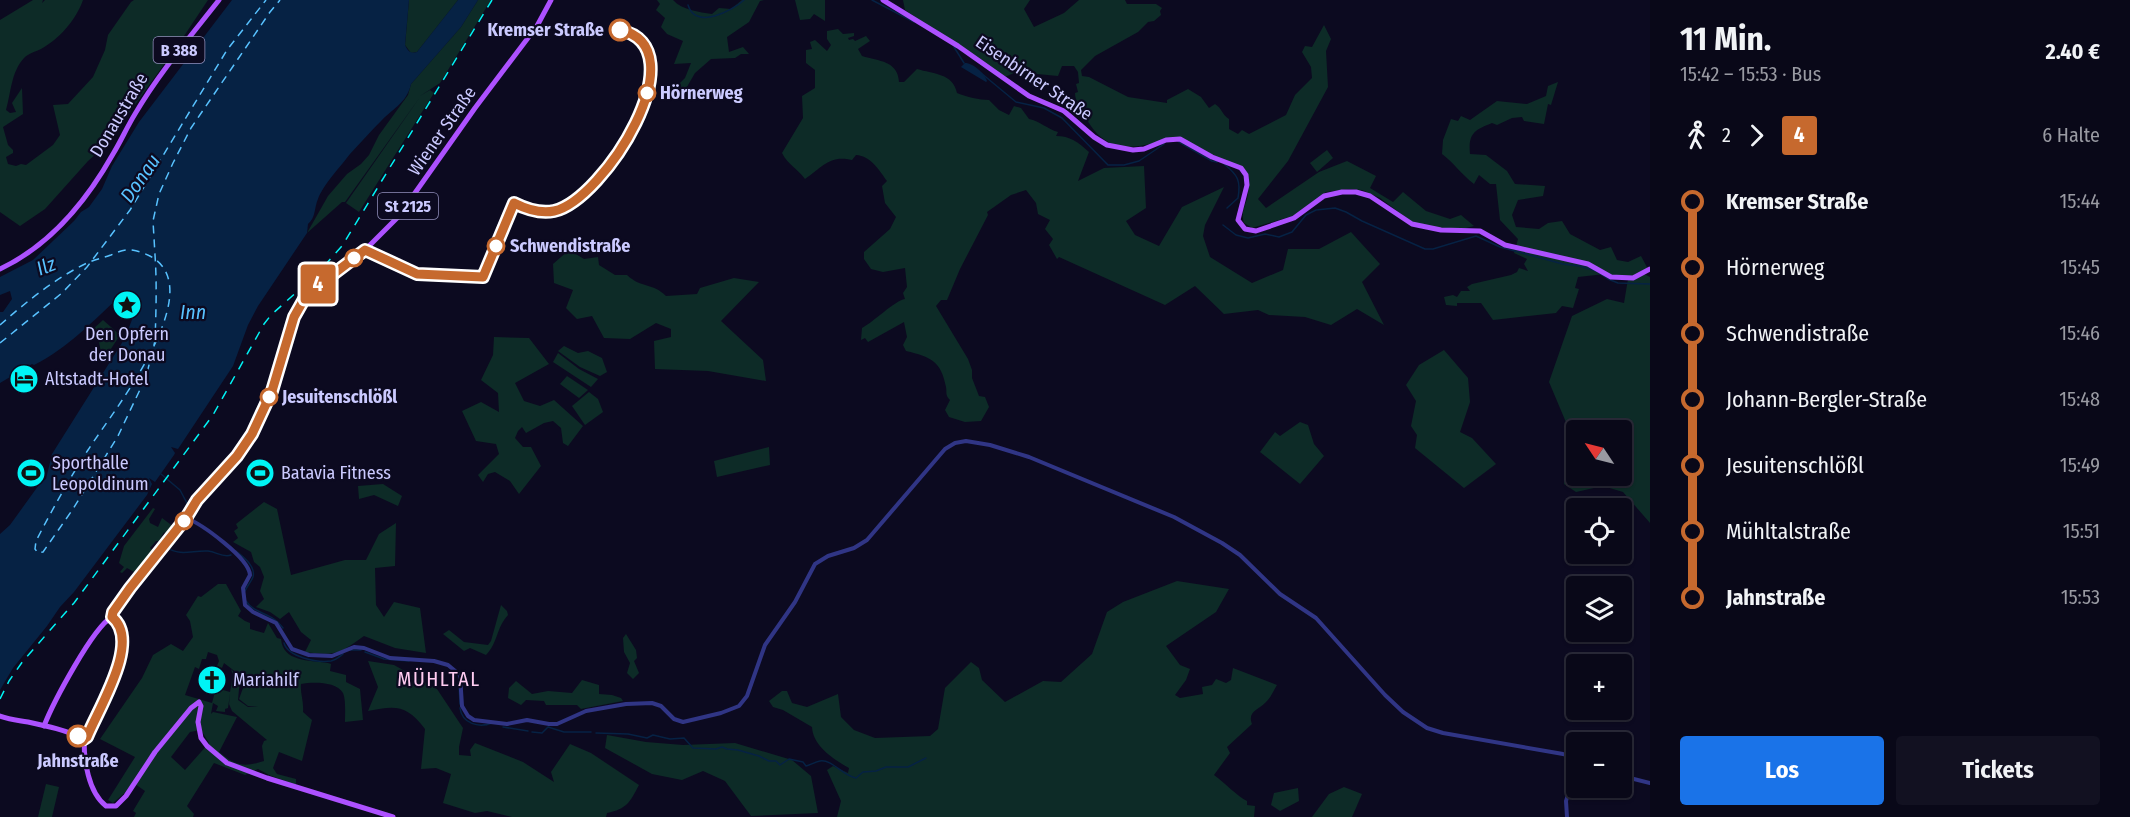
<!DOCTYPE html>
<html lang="de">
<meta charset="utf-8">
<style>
:root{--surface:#090818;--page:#121121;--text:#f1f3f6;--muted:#999aa2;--line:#292937;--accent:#1a73e8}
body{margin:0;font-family:"Fira Sans Condensed",sans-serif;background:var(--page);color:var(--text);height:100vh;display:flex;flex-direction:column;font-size:22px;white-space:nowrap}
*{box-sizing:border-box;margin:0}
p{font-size:20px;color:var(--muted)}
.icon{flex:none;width:33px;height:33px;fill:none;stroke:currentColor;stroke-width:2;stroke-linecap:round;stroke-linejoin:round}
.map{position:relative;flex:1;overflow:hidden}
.side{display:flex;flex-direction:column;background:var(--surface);width:480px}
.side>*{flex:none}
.badge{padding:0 12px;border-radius:4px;font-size:21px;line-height:39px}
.needle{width:39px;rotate:305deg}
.controls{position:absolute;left:1566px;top:420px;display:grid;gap:12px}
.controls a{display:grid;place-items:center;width:66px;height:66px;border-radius:6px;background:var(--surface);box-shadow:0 2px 4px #0004,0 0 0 2px var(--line);font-size:30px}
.map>.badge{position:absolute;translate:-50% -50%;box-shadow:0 0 0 3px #fff}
.legs{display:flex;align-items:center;gap:9px;height:66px;padding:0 30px;font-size:20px}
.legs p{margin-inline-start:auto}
.head{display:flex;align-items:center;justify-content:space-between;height:102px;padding:0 30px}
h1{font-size:33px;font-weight:700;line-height:45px}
.primary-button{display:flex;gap:12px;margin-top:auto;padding:12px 30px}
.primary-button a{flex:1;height:69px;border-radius:6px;background:var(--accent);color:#fff;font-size:24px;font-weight:700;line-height:69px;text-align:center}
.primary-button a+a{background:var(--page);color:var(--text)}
ul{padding:0 30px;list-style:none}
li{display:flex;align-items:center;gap:21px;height:66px;font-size:22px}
li i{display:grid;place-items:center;width:9px;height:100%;margin:0 8px;background:currentColor}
li i::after{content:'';width:15px;height:15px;margin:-8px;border:4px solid;border-radius:50%;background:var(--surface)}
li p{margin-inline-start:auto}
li:first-child i{background:linear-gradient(#0000 50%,currentColor 0)}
li:last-child i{background:linear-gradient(currentColor 50%,#0000 0)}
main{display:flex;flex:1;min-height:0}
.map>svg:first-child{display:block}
</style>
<main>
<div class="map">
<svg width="1650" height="817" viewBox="0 0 1650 817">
<rect width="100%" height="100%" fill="#0c0a20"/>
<g fill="#0d2b27" fill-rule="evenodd">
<path d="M33 0H43L42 3 45 0H83C76 20 59 39 41 49 35 52 29 53 24 58 11 72 11 93 6 110L10 113 16 112 12 103 22 88 23 114 3 127 8 145 13 150V153L6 157 8 164 16 166 21 164 26 165 53 145 60 135 53 105 68 104 93 77 105 50 108 35 131 2 134 0H208L180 42 107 144 88 161 45 209 20 226 0 212V20Z"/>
<polygon points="409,0 458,0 417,52 411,53 405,45"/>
<polygon points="478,0 491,0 440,83 420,96 430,90 434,93 359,212 346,203 420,97 345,202 342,202 307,233 328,196 347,174 361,164 369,155 379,135 408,95 411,84 461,27"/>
<path d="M657 0H673C682 10 699 12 712 14L719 8 731 9 742 0H764L760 1 749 22 727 37 729 52 743 47 749 54H741L735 58 711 59 695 73 684 92 669 94 685 78 691 63 674 64 683 41 667 34 661 27 665 18 656 10 660 4Z"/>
<polygon points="795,0 825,0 825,21 814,14 810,19 800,20"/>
<path d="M903 0H1030L1024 9 1034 27 1064 13 1079 0H1125L1127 4H1156L1162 8 1160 11 1161 15 1154 21 1148 22 1138 32 1095 56 1081 70 1082 76 1089 77 1128 97 1167 103V100L1188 89 1201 97 1209 108 1215 104C1222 108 1222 115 1229 119V129L1238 134 1242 130 1249 134 1286 115 1295 95 1312 78 1311 67 1302 52 1305 46 1312 47 1324 25 1331 39 1326 51 1328 87 1288 161 1258 199 1266 208 1319 172 1347 161 1376 176 1370 188 1393 202 1403 192 1426 211 1450 219 1461 215 1474 226 1462 229H1445L1412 222 1380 198 1362 190 1349 189 1326 192 1296 215 1252 228 1244 223C1241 213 1244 209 1247 199 1249 190 1249 182 1247 173L1180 137C1143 145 1109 161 1086 118 1081 110 1075 102 1075 93L1078 92 1076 84 1079 83 1078 72 1074 66H1062L1058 76 1016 72 1005 77 905 10Z"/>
<path d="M838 29 843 34 854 33V36L848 38 849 40 853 39 855 41 866 36 870 41 858 49 862 56C879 61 898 61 899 82H904L917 69C933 74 953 73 957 93 967 97 979 100 989 100L999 110 1009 115 1014 106 1021 108 1029 119C1040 121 1047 129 1058 132L1056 136C1070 136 1078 142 1089 152L1078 181 1104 168 1144 166 1146 208 1126 221 1135 235 1159 246 1182 207 1224 187 1205 225 1203 236 1210 257 1252 283 1283 270 1288 249H1319L1351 232 1380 264 1362 282 1384 325 1357 309 1331 325 1305 317 1269 315 1258 310 1224 314 1195 286 1165 305 1059 257 1057 259 1049 245 1053 239 1045 229 1050 220 1038 214 1036 203 1026 190 1011 195 987 212 988 215 960 269 947 300H941L936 306 968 359 972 370V378L979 396 985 397 989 407 981 421 965 422 949 417 945 410 950 400C945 395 947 393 946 387 941 361 931 357 906 351L903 345 907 337 904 322 868 342 865 338 861 340 862 328C875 321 894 301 905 299L903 293 907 287 905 268 883 272 871 269 864 259V252L890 229 896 217 885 203 882 186 887 181C879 170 871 156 856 155L852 160C829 155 823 167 805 179 798 169 788 165 782 153L803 118 802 96 815 88V70L806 63V50L812 49 810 42 815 40 827 51 831 45 827 39V31Z"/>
<path d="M1558 82 1551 105 1548 104 1544 124 1524 121 1522 117 1512 118 1497 125 1492 123C1474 130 1468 134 1470 154L1486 155 1507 171 1515 184 1545 186 1543 196 1518 200 1512 215 1516 227 1539 229 1548 223 1562 221 1570 234 1600 250 1611 247 1617 260 1628 262 1641 256 1649 271 1644 274 1650 277V523L1623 492 1603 486 1576 492 1564 484 1568 427 1549 382 1572 316 1607 299 1624 303 1628 279 1605 274 1578 277 1575 288 1579 289 1573 308 1562 306 1556 313 1493 320 1481 303H1457V306L1446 305 1444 297 1453 295 1457 297 1461 291H1470L1467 287 1472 284 1511 275 1517 272 1519 268 1528 271 1524 264 1527 259 1514 253 1518 239 1500 220 1496 184H1490L1479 175 1474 184C1461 174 1454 163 1442 154L1443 140 1451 119 1458 121 1461 116 1470 120 1497 101 1527 104 1546 96 1548 86ZM1576 430H1622V476H1576Z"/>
<polygon points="1327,150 1333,158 1317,172 1310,163"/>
<path d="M569 250 584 259 598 257 599 265 615 275H627C642 289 652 282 666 296L697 294 700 288 734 278 759 282 721 321 763 360 766 381 708 371 655 369 654 341 671 337V329L656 323 630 339 604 338 592 316 577 319 566 308 573 290 554 283 553 264Z"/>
<polygon points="103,320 120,335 103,361 98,338 91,331"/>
<polygon points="494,337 529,338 549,364 515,383 524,401 540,406 554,400 583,426 568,446 563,443 561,428 553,421 544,423 526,433 522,427 518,431 515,438 523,447 531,447 541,466 519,494 510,481 495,472 488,474 483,482 478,475 499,454 496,444 476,441 462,411 481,402 499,412 498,393 481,380 493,355"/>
<polygon points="564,346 578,353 588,351 602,358 607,372 600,376 580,367 558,351"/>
<polygon points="1444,350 1468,378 1470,402 1460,432 1472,438 1496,464 1464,488 1415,448 1417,435 1411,426 1416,401 1406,385 1419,365"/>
<polygon points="558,353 579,369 598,379 591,387 553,362"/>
<polygon points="567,376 588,390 579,398 560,384"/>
<polygon points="589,392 598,399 603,412 585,425 572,406"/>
<polygon points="1300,422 1308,425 1314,444 1324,456 1300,484 1260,452 1275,432 1280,436"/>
<polygon points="769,447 770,465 717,477 714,461"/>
<polygon points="383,484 402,496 398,506 374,495 359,499 358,486"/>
<path d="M264 502 277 509 291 575 345 560H366L379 534 396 523 395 566 375 568 376 605 384 617 394 602 420 608 426 653 395 648 364 636C339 654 336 656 305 652L311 640 301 632 289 612 280 619 270 612 256 607 264 599 260 591 264 577 260 567 254 562 251 552 233 542 238 538 234 531 238 528 236 524Z"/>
<polygon points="153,508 155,509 149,519 150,523 158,527 162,518 174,527 168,536 164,532 159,541 156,541 150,548 156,552 134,579 131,578 134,572 127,568 122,573 120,572 124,567 119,563 124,546"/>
<path d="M1177 581 1229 589 1216 612 1166 646 1180 665 1190 669 1186 680 1175 695 1180 698 1203 694 1202 687 1212 685 1216 679 1226 683 1231 680 1233 668 1277 685C1274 690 1271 697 1266 702 1259 710 1247 711 1252 724L1227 747 1230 753 1214 775C1224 782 1238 797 1247 801V805L1255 806 1254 817H837L841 801 827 770 833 766 848 773 849 768C833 759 813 746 812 727L783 710 773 707 769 701 782 691H787L792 703 807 707 838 694 841 717 854 730 875 738 930 736 938 729 945 688 971 662 979 668 982 680 1005 702 1043 681 1061 682 1092 654 1107 612 1123 602Z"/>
<path d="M218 584H226L241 611 238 616 245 621 250 623V629L264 633 268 623 277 638 281 639C283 662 309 660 328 663L331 664 330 671 346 675V682L360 689 363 720 345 722C345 714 346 700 343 693 336 681 312 682 301 684 300 693 304 702 303 712L312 720 302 761 279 752 273 768 277 774 296 779V785L269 775 258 769 245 775 214 763 187 806 194 814 193 817H134L136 813 133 811 145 791 135 784 113 803 108 800 135 757 100 739 142 678 153 655 171 644 183 651 193 637 190 621 186 615 198 596 201 597ZM208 652 217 655 219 661 217 666 222 668 224 663 241 676 243 688 239 699 248 706 258 707H248L238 700 240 679 231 669 233 675 230 692 216 688 212 703 185 695 195 667 199 669 202 659H206ZM230 694 229 704 232 711 267 740 264 741 262 746 264 761C243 768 235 765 219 752L237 717 213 712 211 714 213 703 218 706 216 711 225 712V709L228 708ZM201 730 209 743 185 770 171 757 190 732Z"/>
<path d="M501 605 507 611 508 615C496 628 498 643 486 655L470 648 464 651 443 634 449 630 464 642 488 645 491 641Z"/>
<polygon points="626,634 636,650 637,658 634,661 639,673 633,679 627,673 630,663 624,652 623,638"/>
<path d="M368 661 394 665 437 689 463 728 459 747V755L471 756 470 750 475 743 523 762 554 782 551 772 570 744 591 753 639 785C630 802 627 809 607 813L606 817H512L487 811 475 813 443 803 451 774 436 768 421 769 425 729C407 705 396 705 368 711L378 687Z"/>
<polygon points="582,680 599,685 599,694 612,695 621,698 623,701 581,709 577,705 546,705 544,701 526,700 521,705 508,698 509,688 516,681 532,694 548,691 572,693"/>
<polygon points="607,735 646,742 683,745 735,743 792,760 811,776 818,813 751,816 725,781 703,771 682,780 652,774 605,748"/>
<polygon points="46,784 59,787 52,817 38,817"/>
<polygon points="1344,787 1362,794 1352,817 1312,817 1329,794"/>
<polygon points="1298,788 1299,801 1280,811 1271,805 1274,793"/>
</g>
<g fill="#062244">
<path d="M232 0H409L405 45C408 51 410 54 417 52L458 0H478L461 27 411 84C407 102 394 108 382 120 371 131 361 142 350 154 341 166 323 185 318 199 314 208 316 217 308 224L307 233 258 306 248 325 233 366 178 449 171 447 175 453 174 455 155 482 149 478 152 484 147 495 74 592 60 607 47 626 13 668 0 690V534L10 525 41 482 46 479 52 454 125 338 133 317 137 300 132 293H127L120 296C93 321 68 348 34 365L32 364 0 383V312H3L12 299 10 291 0 295V277L33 260 74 221 81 212 89 207 102 189 112 166 139 122Z"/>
<path d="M965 63C973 63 984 73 987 81L986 82 961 67Z"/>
</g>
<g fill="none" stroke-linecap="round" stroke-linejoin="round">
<g stroke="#062244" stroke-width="1.5">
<polyline points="872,0 914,22"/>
<path d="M688 5C696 30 732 11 744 0"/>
<polyline points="954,47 964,63"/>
<polyline points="981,73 1016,102 1044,108 1062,118 1108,165 1124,165 1139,161 1164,144"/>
<polyline points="1179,142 1212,161 1217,162"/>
<path d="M1224 164C1238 175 1241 181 1238 198L1227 208"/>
<polyline points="1223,225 1236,235 1248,238 1265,234 1279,237 1292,232 1306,215 1316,210 1335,208 1346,212 1362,221 1425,249 1433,249 1476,236 1500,247 1563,264 1580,266 1596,271 1608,279 1618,283 1650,284"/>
<polyline points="161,474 180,490 189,507"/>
<path d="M166 547C181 557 192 550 208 551 217 552 223 558 231 555"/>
<path d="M236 551C243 557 256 566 253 577 251 582 247 586 245 591"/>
<path d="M246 601C255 615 272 612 283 628"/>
<path d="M284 643C288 657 317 663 331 661 336 660 339 657 343 654"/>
<polyline points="350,650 361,650"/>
<polyline points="365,652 384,659 409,661"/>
<polyline points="459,684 460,704"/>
<path d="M460 708C462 724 479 728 492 723"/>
<polyline points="503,727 528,731"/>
<polyline points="532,732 542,733 548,727 564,732 591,732"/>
<path d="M596 733 628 734 647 738 653 735 670 739 684 738 693 748 716 749 722 747 727 749 738 750 759 756 769 761H776L780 765 789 759 803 762 806 766C810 765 815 762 820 761 832 759 843 776 856 778L863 772 876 771 886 767H908L926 758"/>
</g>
<g stroke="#58c2ff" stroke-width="1.5" stroke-dasharray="8 6" stroke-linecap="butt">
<path d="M0 325C25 303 54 279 85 264 93 260 102 258 111 255 118 252 124 249 132 250 229 269 112 412 88 450 69 479 52 510 36 541L35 549 38 553 43 552 73 509 118 436 146 377 155 341C156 312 157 284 155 255L153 221 159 194 173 163 191 128 270 12 280 0"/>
<polyline points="0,343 62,293 87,267 130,210 227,50 266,0"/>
</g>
<g stroke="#303585" stroke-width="4">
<path d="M186 518C202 524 249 558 250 575L243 588 245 605 253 612 276 623 292 649 309 655 332 656 354 647 364 648 390 658 434 661 448 665 460 675 462 706 468 716 474 720 507 724 527 720 549 724H557L586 711 626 704 652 703 661 706 674 719 683 722 721 713 739 706 747 696 765 645 795 602 815 564 828 556 854 548 867 540 945 449 955 443 966 441 990 445 1029 457 1174 517 1222 543 1240 555 1280 594 1316 618 1385 695 1403 712 1427 728 1443 733 1563 754 1576 759"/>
<polyline points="1622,776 1650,783"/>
<polyline points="1567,817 1566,801 1576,769"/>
</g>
<g stroke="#ad51ff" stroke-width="5">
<polyline points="883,0 958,46 1029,96 1064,111 1094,137 1107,145 1133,150 1144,149 1166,140 1180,139 1212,157 1241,168 1246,175 1247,185 1238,220 1245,229 1256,231 1294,218 1324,196 1342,192 1356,192 1370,196 1412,224 1441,230 1480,231 1505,245 1588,264 1611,277 1633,278 1650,269"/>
<path d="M0 269C51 245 86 202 113 154 121 141 127 127 135 114 159 73 190 37 219 0"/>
<polyline points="112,617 113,612 130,588 186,518 197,500 238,456 252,434 271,391 294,317 307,294 365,250 398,217 475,108 537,26 551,0"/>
<path d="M0 716C11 720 17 720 28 722 47 726 66 730 84 739"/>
<path d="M44 726C53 703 93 627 112 617"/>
<path d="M84 739C84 760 88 792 106 806H116L126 796 155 752 191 708 199 702 201 706 198 722 201 738 207 746 227 763 267 778 393 817"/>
<path d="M84 739 87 737 121 658C124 643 125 628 112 617"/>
</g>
<polyline stroke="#00f4f5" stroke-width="1.5" stroke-dasharray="9 8" stroke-linecap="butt" points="0,699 9,681 23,661 74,603 213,415 264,324 271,315 318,273 342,246 492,0"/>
</g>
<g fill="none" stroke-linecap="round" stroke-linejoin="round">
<g stroke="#fff" stroke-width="14">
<path id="line-1" d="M78 736 84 739 87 737C98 709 142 641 112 617L113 612 130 588 186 518 197 500 237 456 252 434 272 391 294 317 307 294 365 250 417 274 483 277 514 203C526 209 540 214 554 211 604 200 700 47 620 30"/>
</g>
<use href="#line-1" stroke="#c6692e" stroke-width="9"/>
</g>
<defs>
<g id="sight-disc" transform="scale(1.5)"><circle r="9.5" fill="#00f4f5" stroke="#0c0a20"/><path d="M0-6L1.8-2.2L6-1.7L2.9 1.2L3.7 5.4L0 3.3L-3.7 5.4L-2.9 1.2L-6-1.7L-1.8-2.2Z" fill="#111"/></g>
<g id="hotel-disc" transform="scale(1.5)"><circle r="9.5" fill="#00f4f5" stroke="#0c0a20"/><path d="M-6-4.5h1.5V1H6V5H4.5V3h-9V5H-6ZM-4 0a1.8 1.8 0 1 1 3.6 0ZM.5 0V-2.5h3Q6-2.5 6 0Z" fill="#111"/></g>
<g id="stadium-disc" transform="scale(1.5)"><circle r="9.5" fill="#00f4f5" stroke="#0c0a20"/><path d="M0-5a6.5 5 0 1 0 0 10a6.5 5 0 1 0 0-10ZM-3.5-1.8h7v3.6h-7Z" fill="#111"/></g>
<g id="church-disc" transform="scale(1.5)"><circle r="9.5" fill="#00f4f5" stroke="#0c0a20"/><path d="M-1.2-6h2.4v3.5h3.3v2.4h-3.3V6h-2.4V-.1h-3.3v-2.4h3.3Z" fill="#111"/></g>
</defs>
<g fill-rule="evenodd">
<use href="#sight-disc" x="127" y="305"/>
<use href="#hotel-disc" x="24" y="379"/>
<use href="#stadium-disc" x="31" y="473"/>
<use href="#stadium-disc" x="260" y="473"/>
<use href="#church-disc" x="212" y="680"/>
</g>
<g fill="#fff" stroke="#c6692e" stroke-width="3">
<circle cx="620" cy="30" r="10"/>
<circle cx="647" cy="93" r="8"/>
<circle cx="496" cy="246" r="8"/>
<circle cx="354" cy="258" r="8"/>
<circle cx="269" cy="397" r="8"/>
<circle cx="184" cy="521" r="8"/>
<circle cx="78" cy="736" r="10"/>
</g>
<g text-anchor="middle" stroke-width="4.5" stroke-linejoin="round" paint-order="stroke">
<g fill="#0c0a20" stroke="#9290bc" stroke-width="1.5">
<rect x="153.5" y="37" width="51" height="26" rx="4.5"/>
<rect x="378" y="193" width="60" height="26" rx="4.5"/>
</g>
<g font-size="16" font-weight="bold" fill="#cbcaff">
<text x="179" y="56">B 388</text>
<text x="408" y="212">St 2125</text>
</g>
<g font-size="18" font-weight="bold" fill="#cbcaff" stroke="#0c0a20" text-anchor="start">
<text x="604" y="36" text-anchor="end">Kremser Straße</text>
<text x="660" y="99">Hörnerweg</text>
<text x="510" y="252">Schwendistraße</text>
<text x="282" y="403">Jesuitenschlößl</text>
<text x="78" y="767" text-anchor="middle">Jahnstraße</text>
</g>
<g font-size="18" fill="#cbcaff" stroke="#0c0a20">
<text transform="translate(1034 78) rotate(34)" y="6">Eisenbirner Straße</text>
<text transform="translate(119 115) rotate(-59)" y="6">Donaustraße</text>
<text transform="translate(442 131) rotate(-55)" y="6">Wiener Straße</text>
</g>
<g font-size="18" fill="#cbcaff" stroke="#0c0a20" text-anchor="start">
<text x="127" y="340" text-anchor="middle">Den Opfern<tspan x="127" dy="21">der Donau</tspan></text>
<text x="45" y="385">Altstadt-Hotel</text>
<text x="52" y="469">Sporthalle<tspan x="52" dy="21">Leopoldinum</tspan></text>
<text x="281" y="479">Batavia Fitness</text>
<text x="233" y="686">Mariahilf</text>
</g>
<g font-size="20" font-style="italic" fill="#58c2ff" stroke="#0c0a20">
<text transform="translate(140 178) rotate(-55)" y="7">Donau</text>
<text transform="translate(46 266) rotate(-21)" y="7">Ilz</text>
<text x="193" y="319">Inn</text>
</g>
<g font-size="20" letter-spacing="1.5" fill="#ffccf1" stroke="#0c0a20">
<text x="439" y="686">MÜHLTAL</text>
</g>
</g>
</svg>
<div class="controls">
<a><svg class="needle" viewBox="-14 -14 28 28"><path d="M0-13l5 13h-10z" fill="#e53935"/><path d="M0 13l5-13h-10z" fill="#999aa2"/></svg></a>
<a><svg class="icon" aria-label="locate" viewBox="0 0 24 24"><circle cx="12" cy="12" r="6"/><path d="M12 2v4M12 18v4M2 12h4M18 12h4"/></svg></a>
<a><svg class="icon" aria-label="layers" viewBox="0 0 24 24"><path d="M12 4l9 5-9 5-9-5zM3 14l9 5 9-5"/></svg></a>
<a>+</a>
<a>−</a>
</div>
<b class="badge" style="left:318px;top:284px;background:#c6692e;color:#fff">4</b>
</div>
<section class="side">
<div class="head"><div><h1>11 Min.</h1><p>15:42 – 15:53 · Bus</p></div><b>2.40 €</b></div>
<div class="legs"><svg class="icon" aria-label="walk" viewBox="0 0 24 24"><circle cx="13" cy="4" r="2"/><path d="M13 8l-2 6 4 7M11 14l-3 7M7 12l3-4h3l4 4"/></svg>2<svg class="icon" aria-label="forward" viewBox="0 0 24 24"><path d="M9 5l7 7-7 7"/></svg><b class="badge" style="background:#c6692e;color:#fff">4</b><p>6 Halte</p></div>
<ul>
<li><i style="color:#c6692e"></i><b>Kremser Straße</b><p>15:44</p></li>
<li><i style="color:#c6692e"></i><span>Hörnerweg</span><p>15:45</p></li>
<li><i style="color:#c6692e"></i><span>Schwendistraße</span><p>15:46</p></li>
<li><i style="color:#c6692e"></i><span>Johann-Bergler-Straße</span><p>15:48</p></li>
<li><i style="color:#c6692e"></i><span>Jesuitenschlößl</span><p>15:49</p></li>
<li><i style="color:#c6692e"></i><span>Mühltalstraße</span><p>15:51</p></li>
<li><i style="color:#c6692e"></i><b>Jahnstraße</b><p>15:53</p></li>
</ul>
<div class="primary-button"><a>Los</a><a>Tickets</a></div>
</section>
</main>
